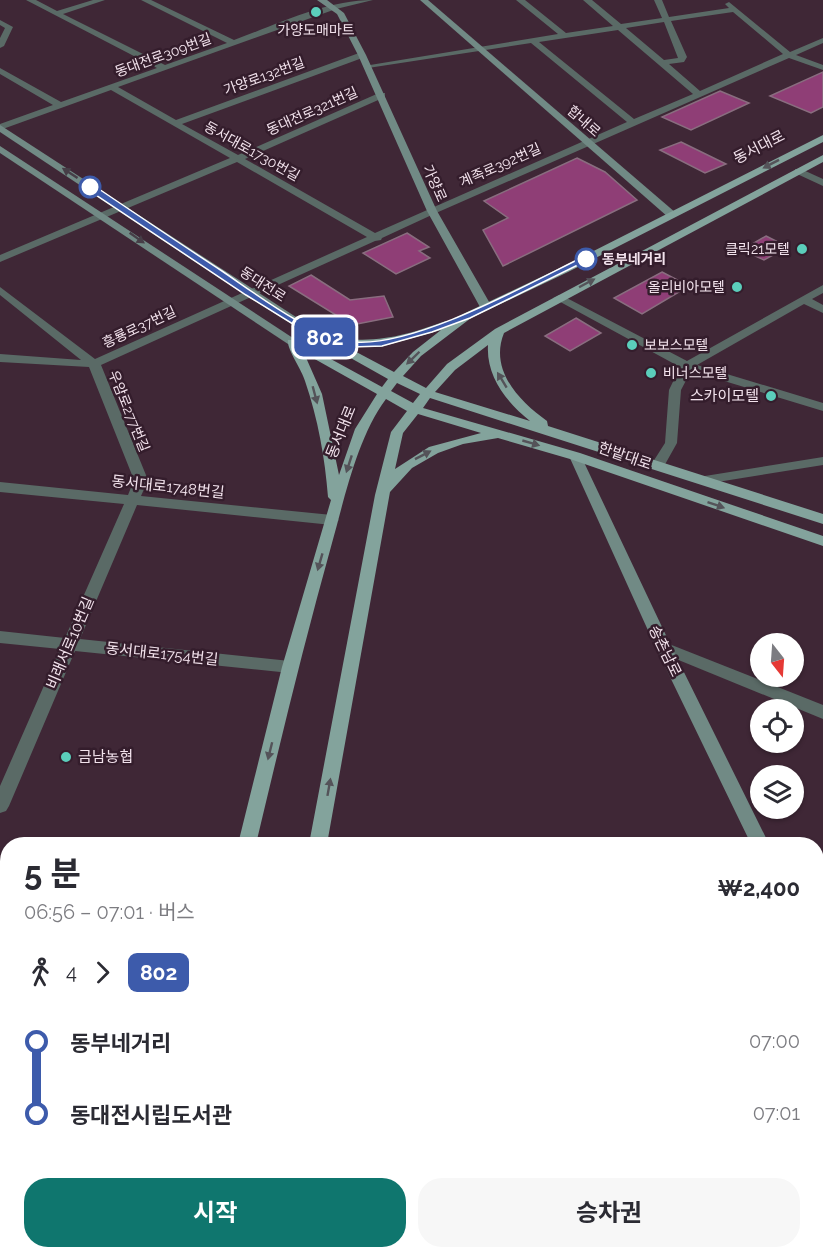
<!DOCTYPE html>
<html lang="ko">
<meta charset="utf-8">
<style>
:root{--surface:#fff;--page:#f7f7f7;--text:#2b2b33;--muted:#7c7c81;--accent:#0f766e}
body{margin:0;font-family:Raleway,"Noto Sans KR",sans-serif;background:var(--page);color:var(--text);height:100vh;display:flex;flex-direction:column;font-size:22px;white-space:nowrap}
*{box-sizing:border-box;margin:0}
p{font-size:20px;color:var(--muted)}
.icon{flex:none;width:33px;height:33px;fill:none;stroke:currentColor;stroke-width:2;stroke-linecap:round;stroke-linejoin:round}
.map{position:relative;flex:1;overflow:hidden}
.panel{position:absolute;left:0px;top:837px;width:824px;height:422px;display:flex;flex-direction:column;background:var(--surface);border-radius:24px 24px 0 0;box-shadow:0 2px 4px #0004}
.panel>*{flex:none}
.badge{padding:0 12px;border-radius:9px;font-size:21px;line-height:39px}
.needle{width:39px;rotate:163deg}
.buttons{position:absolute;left:750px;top:633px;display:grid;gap:12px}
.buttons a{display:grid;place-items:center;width:54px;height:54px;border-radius:50%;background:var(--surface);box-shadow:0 2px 4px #0004;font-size:30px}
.map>.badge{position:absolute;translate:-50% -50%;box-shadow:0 0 0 3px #fff}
.legs{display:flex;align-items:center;gap:9px;height:66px;padding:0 24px;font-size:20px}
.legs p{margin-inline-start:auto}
.head{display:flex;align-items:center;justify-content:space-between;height:102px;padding:0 24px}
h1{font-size:33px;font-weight:700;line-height:45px}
.button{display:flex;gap:12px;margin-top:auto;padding:12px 24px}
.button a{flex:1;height:69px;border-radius:24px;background:var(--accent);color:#fff;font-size:24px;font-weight:700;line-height:69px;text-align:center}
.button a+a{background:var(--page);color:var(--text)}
ul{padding:0 24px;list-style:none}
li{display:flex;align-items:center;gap:21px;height:72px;font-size:22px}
li i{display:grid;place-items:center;width:9px;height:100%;margin:0 8px;background:currentColor}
li i::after{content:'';width:15px;height:15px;margin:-8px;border:4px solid;border-radius:50%;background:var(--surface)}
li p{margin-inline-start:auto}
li:first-child i{background:linear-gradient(#0000 50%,currentColor 0)}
li:last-child i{background:linear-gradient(currentColor 50%,#0000 0)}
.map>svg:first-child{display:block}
</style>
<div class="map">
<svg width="823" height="1258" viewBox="0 0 823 1258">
<rect width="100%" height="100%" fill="#3f2736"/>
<g fill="#8f3e76" stroke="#896d7f" stroke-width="1.5">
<polygon points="823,72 823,107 811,113 770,96"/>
<polygon points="720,91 749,103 691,130 662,117"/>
<polygon points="681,142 726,164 705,173 660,150"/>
<polygon points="577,158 605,172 637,200 503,266 483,230 508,218 484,201"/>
<polygon points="407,233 429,247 419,251 430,258 396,274 363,253"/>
<polygon points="766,236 788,247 764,260 742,250"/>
<polygon points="662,272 689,286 642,314 614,298"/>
<polygon points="311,275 350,300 384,296 393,317 352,325 289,286"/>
<polygon points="576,318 601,333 570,351 545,336"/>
</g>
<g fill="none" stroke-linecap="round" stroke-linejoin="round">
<g fill="#5a6a66" fill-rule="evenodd">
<path d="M26 0H36L57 11 93 0H105L63 14 165 65 227 43 141 0H151L234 40C278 24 326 0 373 0L336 9 118 87 176 120 359 53H365V57L182 124 238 155 379 93H385V97L245 159 375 233 627 122 531 43 368 68 364 66 558 34 516 0H525L566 33 613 26 583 0H592L621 24 662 18 654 0H662L669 17 729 8 725 4 729 2 790 52 823 38V43L796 55 823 65V70L789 58 436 213 382 238 381 240 375 241 101 365 148 480 141 496 332 515 339 520 332 525 137 505 80 639 290 661 295 663 298 667 295 671 290 673 75 651 9 806 6 811 0 813V786L60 649 0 643V631L65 638 124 504 0 492V482L128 495 134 480 89 367 0 362V354L81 360 0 295V287L95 359 367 237 237 162 0 262V255L230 158 111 90 0 130V124L53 105 0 74V68L61 102 157 68ZM733 12 783 54 700 91 669 64 684 62 687 57 671 21ZM664 22 678 58 664 60 626 28ZM618 30 693 94 634 119 539 42Z"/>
<polygon points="0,20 13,27 4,46 0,48 0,38 5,28 0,25"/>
<polygon points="795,169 801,169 823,179 823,186 795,173"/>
<polygon points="823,285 823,293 812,299 823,305 823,313 804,304 697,365 823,403 823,411 691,371 681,390 677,443 663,468 658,469 651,465 665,443 669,390 680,367 553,298 559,295 563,296 687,361"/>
<polygon points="823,457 823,465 705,484 698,480 705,476"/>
<polygon points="664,642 823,705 823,719 659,652 656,648 659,644"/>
<polygon points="816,870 823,872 823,889 816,887"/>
<polygon points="0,1085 8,1086 8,1106 0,1105"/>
<rect x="584" y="1251" width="22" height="7"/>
</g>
<g fill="#718a85" fill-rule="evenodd">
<polygon points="317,0 327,0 344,13 366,55 437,211 492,307 490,309 482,309 480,307 427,211 358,55 337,14"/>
<polygon points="420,0 428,0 676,213 676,217 668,217"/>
<polygon points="0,125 316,330 318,332 316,334 308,334 245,295 0,132"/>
<polygon points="0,146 296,340 298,342 296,344 288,344 0,153"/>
<polygon points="575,452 581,456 672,648 769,844 751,844 656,648 569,456"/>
<polygon points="816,956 823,959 823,990 816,987"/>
</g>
<g fill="#83a39c" fill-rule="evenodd">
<path d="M823 135V142L568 272 471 318 421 356 403 376 426 388 447 364 495 329 823 155V162L504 333C489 370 519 401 547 421L548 426 823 514V524L430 398 423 408 580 453 823 536V546L570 459 498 438 463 444 438 453 412 468 390 492 327 844H309L375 495 391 432 407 411 386 399C357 438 345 497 332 543 304 643 280 743 256 844H238L282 667 331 500 328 497C325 458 318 419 305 381 302 370 286 348 288 340H296L382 387 388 379 308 334V330C319 327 324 338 333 339 381 342 401 337 446 321H454L463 314 560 268ZM441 330 413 352 394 372 345 346 380 347ZM488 345C486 376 506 402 530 421L435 392 455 370ZM304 353 377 394 355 429 339 475 322 394ZM397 383 420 394 413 403 391 391ZM418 414 481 433 429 447 395 469 403 433Z"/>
<polygon points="138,1251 160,1251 158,1258 136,1258"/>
<polygon points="225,1251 247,1251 246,1258 224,1258"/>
</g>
</g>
<defs><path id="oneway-solid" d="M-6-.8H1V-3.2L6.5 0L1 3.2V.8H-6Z" transform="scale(1.5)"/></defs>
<g fill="#545359">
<use href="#oneway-solid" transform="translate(771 164) rotate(153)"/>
<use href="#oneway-solid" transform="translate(587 283) rotate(-28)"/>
<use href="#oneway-solid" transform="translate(413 358) rotate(136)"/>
<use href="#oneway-solid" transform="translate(502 380) rotate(-121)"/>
<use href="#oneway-solid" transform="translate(315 395) rotate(75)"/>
<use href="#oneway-solid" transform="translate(531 443) rotate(16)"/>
<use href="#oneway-solid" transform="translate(423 455) rotate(-27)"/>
<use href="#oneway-solid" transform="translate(349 464) rotate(108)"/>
<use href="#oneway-solid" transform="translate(716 505) rotate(19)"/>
<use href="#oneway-solid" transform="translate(320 562) rotate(106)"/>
<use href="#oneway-solid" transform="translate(270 751) rotate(104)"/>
<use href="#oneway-solid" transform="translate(329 787) rotate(-80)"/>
</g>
<g fill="#463e47">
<use href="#oneway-solid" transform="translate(70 173) rotate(-147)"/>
<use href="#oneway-solid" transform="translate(137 238) rotate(35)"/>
</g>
<path fill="#3d5bab" stroke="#fff" stroke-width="1.5" d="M87 185H93C136 214 179 243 222 271 256 294 313 338 354 342 416 347 526 285 583 257L590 259 470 318 432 332 382 346 352 347 309 334 246 295 87 189Z"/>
<g fill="#5bcebb" stroke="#341d2c" stroke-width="2">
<circle cx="316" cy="12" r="6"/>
<circle cx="802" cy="249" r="6"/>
<circle cx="737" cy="287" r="6"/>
<circle cx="632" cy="345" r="6"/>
<circle cx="651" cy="373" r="6"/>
<circle cx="771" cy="396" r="6"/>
<circle cx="66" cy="757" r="6"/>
</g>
<g fill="#fff" stroke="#3d5bab" stroke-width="3">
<circle cx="90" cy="187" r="10"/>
<circle cx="586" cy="259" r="10"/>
</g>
<g text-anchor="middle" stroke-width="5" stroke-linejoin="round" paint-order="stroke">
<g font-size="14" fill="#f2e2ec" stroke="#341d2c" text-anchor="end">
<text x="316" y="35" text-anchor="middle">가양도매마트</text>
<text x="790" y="254">클릭21모텔</text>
<text x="725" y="292">올리비아모텔</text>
<text x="644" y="350" text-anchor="start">보보스모텔</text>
<text x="663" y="378" text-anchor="start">비너스모텔</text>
</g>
<g font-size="14" fill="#f2e2ec" stroke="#341d2c">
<text transform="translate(163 55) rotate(-20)" y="5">동대전로309번길</text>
<text transform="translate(264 76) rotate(-20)" y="5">가양로132번길</text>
<text transform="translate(312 111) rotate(-24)" y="5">동대전로321번길</text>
<text transform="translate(584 121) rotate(41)" y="5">합내로</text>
<text transform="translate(252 151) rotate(29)" y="5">동서대로1730번길</text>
<text transform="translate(500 165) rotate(-24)" y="5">계족로392번길</text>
<text transform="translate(435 183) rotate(66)" y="5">가양로</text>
<text transform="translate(263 284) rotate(33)" y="5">동대전로</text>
<text transform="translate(139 327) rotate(-25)" y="5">흥룡로37번길</text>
<text transform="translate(129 411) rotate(68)" y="5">우암로277번길</text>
</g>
<g font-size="14" font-weight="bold" fill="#f2e2ec" stroke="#341d2c" text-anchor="start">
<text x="602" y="264">동부네거리</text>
</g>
<g font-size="15" fill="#f2e2ec" stroke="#341d2c">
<text transform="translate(759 147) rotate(-27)" y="5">동서대로</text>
<text transform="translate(341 432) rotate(-68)" y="5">동서대로</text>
<text transform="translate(625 456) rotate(19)" y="5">한밭대로</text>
<text transform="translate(168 487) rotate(6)" y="5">동서대로1748번길</text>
<text transform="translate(70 643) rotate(-67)" y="5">비래서로10번길</text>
<text transform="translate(665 651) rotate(64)" y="5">송촌남로</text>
<text transform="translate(162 654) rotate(6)" y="5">동서대로1754번길</text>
</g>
<g font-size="15" fill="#f2e2ec" stroke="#341d2c" text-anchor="end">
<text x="759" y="401">스카이모텔</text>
<text x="78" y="762" text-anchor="start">금남농협</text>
</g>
</g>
</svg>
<div class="buttons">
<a><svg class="needle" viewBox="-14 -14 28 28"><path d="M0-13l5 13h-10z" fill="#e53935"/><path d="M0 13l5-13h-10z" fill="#7c7c81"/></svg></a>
<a><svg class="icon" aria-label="locate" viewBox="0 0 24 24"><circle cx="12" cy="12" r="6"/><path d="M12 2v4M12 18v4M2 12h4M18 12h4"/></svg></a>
<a><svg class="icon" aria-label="layers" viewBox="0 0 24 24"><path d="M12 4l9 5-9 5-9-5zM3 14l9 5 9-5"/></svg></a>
</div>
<b class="badge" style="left:325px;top:337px;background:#3d5bab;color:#fff">802</b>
<section class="panel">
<div class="head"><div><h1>5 분</h1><p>06:56 – 07:01 · 버스</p></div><b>₩2,400</b></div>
<div class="legs"><svg class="icon" aria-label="walk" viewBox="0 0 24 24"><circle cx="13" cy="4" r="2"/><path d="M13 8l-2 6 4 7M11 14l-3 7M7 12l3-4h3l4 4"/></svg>4<svg class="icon" aria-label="forward" viewBox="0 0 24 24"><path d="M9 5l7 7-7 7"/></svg><b class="badge" style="background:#3d5bab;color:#fff">802</b></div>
<ul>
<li><i style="color:#3d5bab"></i><b>동부네거리</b><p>07:00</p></li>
<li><i style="color:#3d5bab"></i><b>동대전시립도서관</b><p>07:01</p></li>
</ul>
<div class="button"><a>시작</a><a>승차권</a></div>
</section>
</div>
